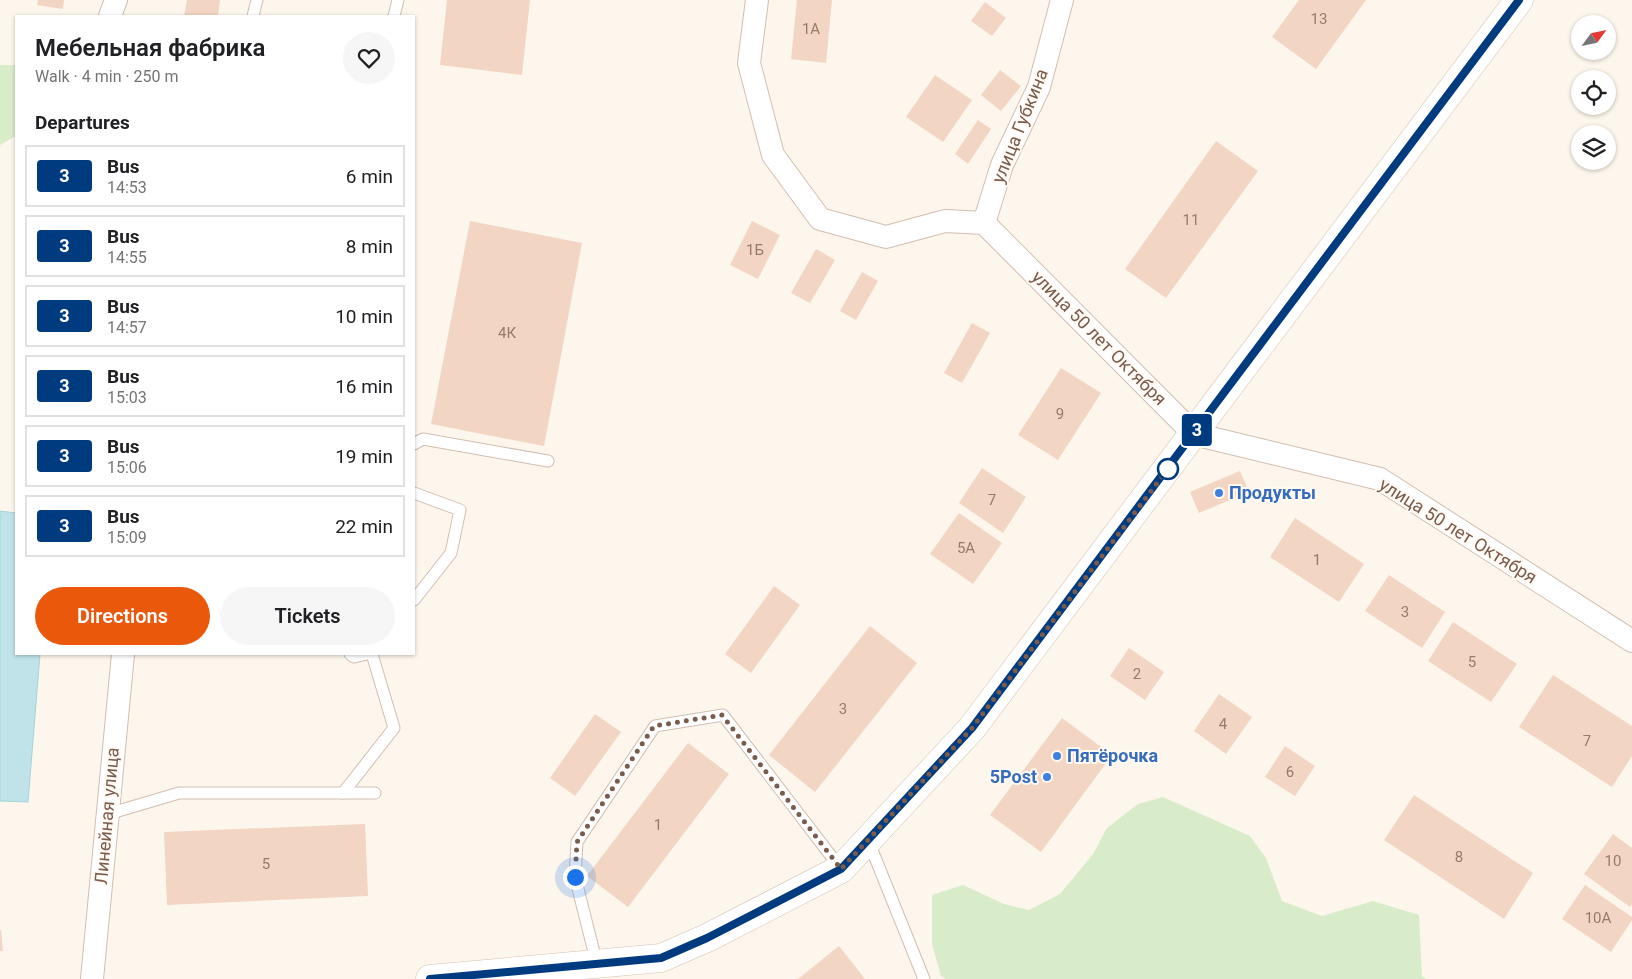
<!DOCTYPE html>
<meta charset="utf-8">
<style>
:root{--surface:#fff;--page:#f6f6f6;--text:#202124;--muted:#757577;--line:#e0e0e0;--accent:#ea580c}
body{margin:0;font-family:Roboto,sans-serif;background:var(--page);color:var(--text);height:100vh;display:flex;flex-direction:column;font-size:19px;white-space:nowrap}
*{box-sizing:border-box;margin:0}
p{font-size:16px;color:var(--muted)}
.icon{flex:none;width:28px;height:28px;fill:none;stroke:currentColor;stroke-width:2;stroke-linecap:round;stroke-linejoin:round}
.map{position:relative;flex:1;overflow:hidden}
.side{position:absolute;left:15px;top:15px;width:400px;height:640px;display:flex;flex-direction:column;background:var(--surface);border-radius:0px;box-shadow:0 1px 4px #0004}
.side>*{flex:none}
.badge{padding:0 10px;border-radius:4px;font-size:18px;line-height:32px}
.needle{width:32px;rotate:57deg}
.tools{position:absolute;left:1571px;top:15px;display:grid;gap:10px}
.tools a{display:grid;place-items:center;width:45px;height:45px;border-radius:50%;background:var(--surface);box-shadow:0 1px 4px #0004;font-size:25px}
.you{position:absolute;width:25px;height:25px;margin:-12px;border:4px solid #fff;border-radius:50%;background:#1a73e8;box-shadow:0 0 0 8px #1a73e833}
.map>.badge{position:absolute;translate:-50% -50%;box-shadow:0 0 0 2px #fff}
h2{padding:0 20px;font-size:19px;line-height:45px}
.round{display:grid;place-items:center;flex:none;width:52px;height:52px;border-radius:26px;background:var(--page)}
.overview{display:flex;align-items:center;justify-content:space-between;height:85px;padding:0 20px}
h1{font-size:24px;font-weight:600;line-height:38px}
.primary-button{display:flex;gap:10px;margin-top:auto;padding:10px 20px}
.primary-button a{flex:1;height:58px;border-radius:30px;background:var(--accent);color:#fff;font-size:20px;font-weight:600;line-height:58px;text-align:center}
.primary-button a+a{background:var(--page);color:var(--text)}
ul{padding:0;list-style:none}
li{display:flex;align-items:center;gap:15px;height:62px;margin:0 10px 8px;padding:0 10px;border:2px solid var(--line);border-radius:0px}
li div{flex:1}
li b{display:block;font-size:19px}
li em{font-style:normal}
li .badge{min-width:55px;font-weight:700;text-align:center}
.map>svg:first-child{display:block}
</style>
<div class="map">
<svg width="1632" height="979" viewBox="0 0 1632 979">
<rect width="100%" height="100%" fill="#fdf6ec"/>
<g fill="#d8ecc9">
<polygon points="0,65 16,65 16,136 0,145"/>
<polygon points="1163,797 1250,836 1266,858 1282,901 1322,916 1373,901 1419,915 1422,976 1426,979 946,979 941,976 932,944 932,895 963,885 1004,904 1029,910 1060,894 1093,854 1107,828 1138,804"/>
</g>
<polygon fill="#bfe3e8" stroke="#a5d3da" points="0,511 16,513 16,654 40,654 28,802 0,801"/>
<g fill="#f3d5c3">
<polygon points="38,0 64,0 63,9 37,5"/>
<polygon points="187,0 220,0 218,16 184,16"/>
<polygon points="447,0 530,0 522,75 440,65"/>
<polygon points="797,0 832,0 826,63 791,59"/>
<polygon points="1299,0 1366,0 1316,69 1272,37"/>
<polygon points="985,2 1006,18 992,36 971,21"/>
<polygon points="1000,70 1021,86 1001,111 981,95"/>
<polygon points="935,75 972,100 943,142 906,117"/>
<polygon points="978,120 991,129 968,164 955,154"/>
<polygon points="1216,141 1258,171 1166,298 1125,269"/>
<polygon points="470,221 582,243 544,446 431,424"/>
<polygon points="752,221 780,235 758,279 730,265"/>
<polygon points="816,249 835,260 810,303 791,293"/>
<polygon points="862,272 878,281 856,320 840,311"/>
<polygon points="972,323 990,333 962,383 944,373"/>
<polygon points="1061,368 1101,393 1058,460 1018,435"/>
<polygon points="982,468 1026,497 1003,533 959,503"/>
<polygon points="1240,471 1249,492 1199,513 1190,492"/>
<polygon points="959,513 1002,543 973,584 930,554"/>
<polygon points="1295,518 1364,564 1339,602 1270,557"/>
<polygon points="1389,575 1445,612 1422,648 1365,611"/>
<polygon points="774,586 800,605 751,673 725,654"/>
<polygon points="1453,622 1517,664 1491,702 1428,661"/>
<polygon points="870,626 917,663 815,792 769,755"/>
<polygon points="1129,648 1164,672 1145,700 1110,676"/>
<polygon points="1553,675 1632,726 1632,756 1612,787 1519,727"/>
<polygon points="1219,694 1252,717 1226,754 1194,731"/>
<polygon points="595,714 621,732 575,796 550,778"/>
<polygon points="1062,718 1112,755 1041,852 990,815"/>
<polygon points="688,743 729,774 628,907 587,876"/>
<polygon points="1285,746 1315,766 1295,796 1265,777"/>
<polygon points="1414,795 1533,873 1504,919 1384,840"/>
<polygon points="365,824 368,896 167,905 164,832"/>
<polygon points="1613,834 1632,848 1632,904 1630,907 1584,874"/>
<polygon points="1585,885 1632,917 1632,920 1611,952 1562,919"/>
<polygon points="0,930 1,930 3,951 0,951"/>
<polygon points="839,946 865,979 798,979"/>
</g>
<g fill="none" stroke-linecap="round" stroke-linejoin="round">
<g stroke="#d1beb0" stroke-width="13">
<g id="service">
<polyline points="253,16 257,0"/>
<polyline points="394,16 398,0"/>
<polyline points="414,444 423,439 548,461"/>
<polyline points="414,493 460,510 451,553 414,600"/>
<polyline points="350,654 354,657 367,654"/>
<polyline points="343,793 394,728 372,654"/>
<polyline points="108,814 179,793 375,793"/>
<polyline points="868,840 924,979"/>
<polyline points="597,964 575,877 577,842 655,726 723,715 841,869"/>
</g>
</g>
<g stroke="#d1beb0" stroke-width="24">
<g id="minor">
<polyline points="757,0 749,63 773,155 820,219 886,237 945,221 984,223 1194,434 1380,479 1632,641"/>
<polyline points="110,16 116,0"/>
<polyline points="984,223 1002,165 1039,87 1062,0"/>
<polyline points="92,979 123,654"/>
</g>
</g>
<g stroke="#d6c0b0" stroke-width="29">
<polyline id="secondary" points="430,979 661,958 707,938 841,869 972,728 1519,0"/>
</g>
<use href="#service" stroke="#fff" stroke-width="11"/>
<use href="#minor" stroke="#fff" stroke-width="22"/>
<use href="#secondary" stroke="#fff" stroke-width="28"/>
</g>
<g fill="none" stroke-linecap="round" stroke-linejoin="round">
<g stroke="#fff" stroke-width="11">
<polyline id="line" points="430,979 661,958 707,938 841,869 972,728 1519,0"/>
</g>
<use href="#line" stroke="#003b80" stroke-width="8"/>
<polyline stroke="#7a5c4d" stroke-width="5" stroke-dasharray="0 9" points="575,877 577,842 654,726 722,715 841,869 972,728 1170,466 1168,469"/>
</g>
<circle fill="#fff" stroke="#003b80" stroke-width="2.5" cx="1168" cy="469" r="10"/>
<g fill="#3f7fe0" stroke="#fffaf3" stroke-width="2">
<circle cx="1219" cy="493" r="5"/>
<circle cx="1057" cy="756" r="5"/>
<circle cx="1047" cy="777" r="5"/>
</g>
<g text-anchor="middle" stroke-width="4" stroke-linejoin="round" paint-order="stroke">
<g font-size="15" fill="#987a6a">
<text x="1319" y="24">13</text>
<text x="811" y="34">1А</text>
<text x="1191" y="225">11</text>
<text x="755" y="255">1Б</text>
<text x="507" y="338">4К</text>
<text x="1060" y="419">9</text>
<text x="992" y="505">7</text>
<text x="966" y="553">5А</text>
<text x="1317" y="565">1</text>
<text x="1405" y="617">3</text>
<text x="1472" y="667">5</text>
<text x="1137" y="679">2</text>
<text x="843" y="714">3</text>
<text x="1223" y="729">4</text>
<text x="1587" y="746">7</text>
<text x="1290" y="777">6</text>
<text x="658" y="830">1</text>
<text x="1459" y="862">8</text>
<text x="1613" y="866">10</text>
<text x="266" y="869">5</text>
<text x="1598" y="923">10А</text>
</g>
<g font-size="18" fill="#7a5c4d" stroke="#fffaf3">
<text transform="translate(1020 126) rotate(-68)" y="6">улица Губкина</text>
<text transform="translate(1099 338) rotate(45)" y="6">улица 50 лет Октября</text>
<text transform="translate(1458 531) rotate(32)" y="6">улица 50 лет Октября</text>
<text transform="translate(107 816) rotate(-85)" y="6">Линейная улица</text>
</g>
<g font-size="18" font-weight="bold" fill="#366cbe" stroke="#fffaf3" text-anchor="start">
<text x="1229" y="499">Продукты</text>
<text x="1067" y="762">Пятёрочка</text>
<text x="1037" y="783" text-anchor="end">5Post</text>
</g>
</g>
</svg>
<div class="tools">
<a><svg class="needle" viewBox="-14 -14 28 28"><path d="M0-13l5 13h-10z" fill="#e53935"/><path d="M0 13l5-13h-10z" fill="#757577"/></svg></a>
<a><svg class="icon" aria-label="locate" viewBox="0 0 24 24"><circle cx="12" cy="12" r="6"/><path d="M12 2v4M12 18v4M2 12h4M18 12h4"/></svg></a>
<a><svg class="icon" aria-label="layers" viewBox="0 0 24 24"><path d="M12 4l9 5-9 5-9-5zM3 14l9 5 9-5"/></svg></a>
</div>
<div class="you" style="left:575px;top:877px"></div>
<b class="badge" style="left:1197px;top:430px;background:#003b80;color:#fff">3</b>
<section class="side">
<div class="overview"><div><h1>Мебельная фабрика</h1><p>Walk · 4 min · 250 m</p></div><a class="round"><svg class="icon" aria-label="heart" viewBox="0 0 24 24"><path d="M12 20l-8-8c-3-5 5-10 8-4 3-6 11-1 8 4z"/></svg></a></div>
<h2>Departures</h2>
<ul>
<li><span class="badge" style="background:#003b80;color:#fff">3</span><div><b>Bus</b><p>14:53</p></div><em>6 min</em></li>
<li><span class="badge" style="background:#003b80;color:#fff">3</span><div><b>Bus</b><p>14:55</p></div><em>8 min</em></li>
<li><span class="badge" style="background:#003b80;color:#fff">3</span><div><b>Bus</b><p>14:57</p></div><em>10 min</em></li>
<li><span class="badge" style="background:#003b80;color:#fff">3</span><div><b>Bus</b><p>15:03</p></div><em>16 min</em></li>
<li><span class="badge" style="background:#003b80;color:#fff">3</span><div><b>Bus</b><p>15:06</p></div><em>19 min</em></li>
<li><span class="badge" style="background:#003b80;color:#fff">3</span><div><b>Bus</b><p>15:09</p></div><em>22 min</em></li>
</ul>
<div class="primary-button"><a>Directions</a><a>Tickets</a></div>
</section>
</div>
